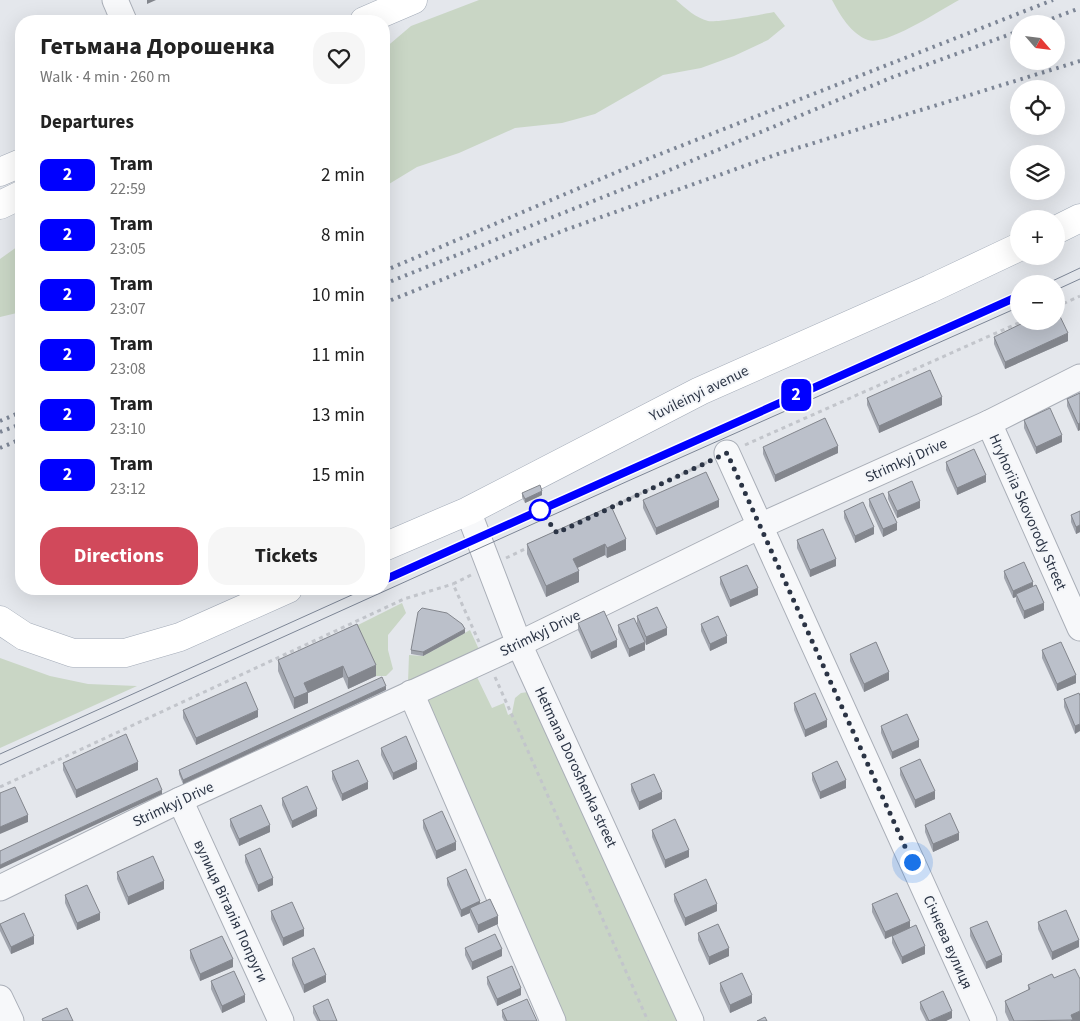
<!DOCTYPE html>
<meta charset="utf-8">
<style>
:root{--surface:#fff;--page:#f6f6f6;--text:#222;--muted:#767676;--accent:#d1495b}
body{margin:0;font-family:"Source Sans 3",sans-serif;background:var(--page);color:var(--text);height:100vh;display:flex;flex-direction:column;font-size:19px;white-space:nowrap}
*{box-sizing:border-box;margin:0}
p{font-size:16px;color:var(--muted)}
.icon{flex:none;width:28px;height:28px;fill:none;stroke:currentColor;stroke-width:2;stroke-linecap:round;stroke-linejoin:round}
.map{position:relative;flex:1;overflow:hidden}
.details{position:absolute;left:15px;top:15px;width:375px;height:580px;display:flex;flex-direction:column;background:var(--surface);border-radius:20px;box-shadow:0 5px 20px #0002}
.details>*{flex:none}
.badge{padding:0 10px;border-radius:8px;font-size:18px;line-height:32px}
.needle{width:32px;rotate:118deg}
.fabs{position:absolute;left:1010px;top:15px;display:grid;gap:10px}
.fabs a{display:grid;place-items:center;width:55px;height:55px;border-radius:50%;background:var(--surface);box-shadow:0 5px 20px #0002;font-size:25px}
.you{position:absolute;width:25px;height:25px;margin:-12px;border:4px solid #fff;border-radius:50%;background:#1a73e8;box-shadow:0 0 0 8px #1a73e833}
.map>.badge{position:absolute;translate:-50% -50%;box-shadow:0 0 0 2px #fff}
h2{padding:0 25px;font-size:19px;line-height:45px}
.round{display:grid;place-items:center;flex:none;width:52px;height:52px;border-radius:20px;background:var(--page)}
.headline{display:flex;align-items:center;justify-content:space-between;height:85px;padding:0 25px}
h1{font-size:24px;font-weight:700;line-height:38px}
.primary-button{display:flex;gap:10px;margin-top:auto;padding:10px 25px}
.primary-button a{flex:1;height:58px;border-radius:20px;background:var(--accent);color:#fff;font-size:20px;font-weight:700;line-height:58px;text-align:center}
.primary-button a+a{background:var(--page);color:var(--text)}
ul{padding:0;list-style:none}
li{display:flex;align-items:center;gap:15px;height:60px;padding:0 25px}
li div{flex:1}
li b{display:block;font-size:19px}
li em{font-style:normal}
li .badge{min-width:55px;font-weight:700;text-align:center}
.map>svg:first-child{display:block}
</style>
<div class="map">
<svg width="1080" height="1021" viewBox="0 0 1080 1021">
<rect width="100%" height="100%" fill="#e4e7ec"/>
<g fill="#c9d6c5">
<path d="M479 0H676C685 8 696 18 708 21 716 23 765 14 774 12L785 26 768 40 734 56 701 68 663 75 595 114 562 123 515 128 459 153 417 167 389 184 384 182V49L411 26Z"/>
<path d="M832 0H959C940 10 887 46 868 40 851 34 840 15 832 0Z"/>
<polygon points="21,244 21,312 0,317 0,259"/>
<polygon points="402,603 406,613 388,635 388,650 393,669 386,676 376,676 352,628"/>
<polygon points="470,630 488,669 476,675 492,708 504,703 508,715 512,713 515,698 521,693 528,692 680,1021 563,1021 408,682 409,655 423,656"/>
<polygon points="0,658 50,676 88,684 137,686 0,748"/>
</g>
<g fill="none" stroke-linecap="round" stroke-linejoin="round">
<g stroke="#a9aeb7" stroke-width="27">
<g id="minor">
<polyline points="115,0 124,21"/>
<polyline points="989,423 1080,628"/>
<polyline points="727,453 984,1021"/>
<polyline points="468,511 519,644 691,1021"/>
<polyline points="411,693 553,1021"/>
<polyline points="180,800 281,1021"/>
<polyline points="0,888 180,800 519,644 760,526 989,423 1080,377"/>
<polyline points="0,998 11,1021"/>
</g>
</g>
<g stroke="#a3abb8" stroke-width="29">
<g id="major">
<polyline points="364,21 413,0"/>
<polyline points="0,172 21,163"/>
<polyline points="0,205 21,195"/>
<polyline points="1056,230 1080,218"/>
<polyline points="384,547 468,511 700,391 930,289 1019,247"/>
<polyline points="0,620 24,636 73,653 125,653 180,637 288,589"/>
</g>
</g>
<g stroke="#c2c5cb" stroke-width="3" stroke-dasharray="4 4" stroke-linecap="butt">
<polyline points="1056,307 1080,296"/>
<polyline points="745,445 1023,321"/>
<polyline points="609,508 710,461"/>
<polyline points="506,558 529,547"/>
<polyline points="471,575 453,584 479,642"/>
<polyline points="495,677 648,1021"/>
<polyline points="0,787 404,599 453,584"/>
</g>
<use href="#minor" stroke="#f7f8fa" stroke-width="25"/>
<use href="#major" stroke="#fff" stroke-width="28"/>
<g stroke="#7d8696" stroke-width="1">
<polyline points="1046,284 1080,268"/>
<polyline points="1056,290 1080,279"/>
<polyline points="384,580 1019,296"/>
<polyline points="0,754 365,589"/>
<polyline points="0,765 628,481 1019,307"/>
</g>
<g stroke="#7d8696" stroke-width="4" stroke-dasharray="2.5 5" stroke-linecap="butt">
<polyline points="1038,24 1080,8"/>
<polyline points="384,271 650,158 1053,0"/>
<polyline points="384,284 631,186 893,77 1019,31"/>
<polyline points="384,303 565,230 778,154 1080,61"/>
<polyline points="0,421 21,412"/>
<polyline points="0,432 21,424"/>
<polyline points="0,448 21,439"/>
</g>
</g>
<g fill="#a1a5ae">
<polygon points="994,337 1068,341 1005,369 994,344"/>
<polygon points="1080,393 1080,430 1078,431 1067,406 1067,399"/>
<polygon points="867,398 942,405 879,433 867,405"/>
<polygon points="1024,420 1062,442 1036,454 1024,428"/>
<polygon points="763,447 838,453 775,482 763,454"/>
<polygon points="946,462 986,482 957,495 946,470"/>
<polygon points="888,492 920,508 897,518 888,499"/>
<polygon points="522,493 542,495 525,503 522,497"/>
<polygon points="869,499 897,530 883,537 869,506"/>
<polygon points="643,500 719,507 656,535 643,508"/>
<polygon points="611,506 626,550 607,558 605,555 577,568 579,582 546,597 527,554 527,544"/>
<polygon points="844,511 874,534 855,543 844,518"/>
<polygon points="1080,511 1080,532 1076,534 1071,522 1071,515"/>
<polygon points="797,540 836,566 810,577 797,548"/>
<polygon points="1004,571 1033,586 1044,610 1024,619 1016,601 1016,597 1013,598 1004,578"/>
<polygon points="720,577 758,595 730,607 720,584"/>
<polygon points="637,616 667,635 646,645 637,624"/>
<polygon points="578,623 617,647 591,659 578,630"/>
<polygon points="357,624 376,676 348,689 343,677 308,693 308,703 294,709 278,671 278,660"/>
<polygon points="701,624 727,643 710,651 701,631"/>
<polygon points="618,625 645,650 629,657 618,632"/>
<polygon points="465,633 423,656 411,654 411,650"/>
<polygon points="1042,650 1076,683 1057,691 1042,658"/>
<polygon points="850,654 889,680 864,692 850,661"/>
<polygon points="386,690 183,784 179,774 179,770"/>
<polygon points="1079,693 1075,734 1064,707 1064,699"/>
<polygon points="794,703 827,727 805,737 794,710"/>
<polygon points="183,710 258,717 196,745 183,718"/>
<polygon points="881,726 919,747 892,759 881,733"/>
<polygon points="381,748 417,769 393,780 381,755"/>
<polygon points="63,763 138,770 76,798 63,770"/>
<polygon points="900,768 935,799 915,808 900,775"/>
<polygon points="332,771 368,789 342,801 332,779"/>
<polygon points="812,773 846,788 820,799 812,780"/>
<polygon points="631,784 662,799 639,810 631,791"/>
<polygon points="282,798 317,816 292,828 282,805"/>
<polygon points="230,819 270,832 239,846 230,826"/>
<polygon points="423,820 456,850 436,859 423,828"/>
<polygon points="925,825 959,840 933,852 925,832"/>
<polygon points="652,830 689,857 665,868 652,837"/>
<polygon points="245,855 273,885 258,892 245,862"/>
<polygon points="117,872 164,889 128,905 117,879"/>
<polygon points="447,878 480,903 498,924 478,933 470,915 470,913 461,917 447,885"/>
<polygon points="674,894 717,911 685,926 674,901"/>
<polygon points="65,895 100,920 77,930 65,903"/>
<polygon points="872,904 910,928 925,954 902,964 892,943 892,936 885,939 872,912"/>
<polygon points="271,911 304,936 283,946 271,919"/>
<polygon points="1038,922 1079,947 1052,960 1038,929"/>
<polygon points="0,924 34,944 11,954 0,931"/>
<polygon points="970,928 1002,962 986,969 970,936"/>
<polygon points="698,933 729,956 709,965 698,940"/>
<polygon points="465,948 502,956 472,970 465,955"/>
<polygon points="190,950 233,967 200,981 190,958"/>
<polygon points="292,958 326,982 304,993 292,965"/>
<polygon points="487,977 521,995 497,1006 487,984"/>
<polygon points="1054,978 1080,1021 1009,1021 1005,1012 1005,1001 1028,990 1028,985"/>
<polygon points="211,981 245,1002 222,1013 211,989"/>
<polygon points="720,983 752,1003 730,1013 720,991"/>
<polygon points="920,1002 952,1018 946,1021 926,1021 920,1009"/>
<polygon points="313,1006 337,1021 317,1021 313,1013"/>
<polygon points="502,1010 537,1021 504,1021 502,1017"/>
</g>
<g fill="#83868d">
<polygon points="147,0 156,0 147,4"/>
<polygon points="1068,333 1068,341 1005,369 1005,362"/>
<polygon points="942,397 942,405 879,433 879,426"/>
<polygon points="1080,423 1080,430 1078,431 1078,424"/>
<polygon points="1062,435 1062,442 1036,454 1036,447"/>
<polygon points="838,446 838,453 775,482 775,475"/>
<polygon points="986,475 986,482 957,495 957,488"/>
<polygon points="542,491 542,495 525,503 525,499"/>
<polygon points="719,500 719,507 656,535 656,528"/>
<polygon points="920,501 920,508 897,518 897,511"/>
<polygon points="897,523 897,530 883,537 883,529"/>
<polygon points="1080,525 1080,532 1076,534 1076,527"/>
<polygon points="874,527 874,534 855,543 855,536"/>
<polygon points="626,539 626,550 607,558 607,548"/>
<polygon points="605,544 605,555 573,570 573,559"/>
<polygon points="836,559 836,566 810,577 810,570"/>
<polygon points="579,571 579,582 546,597 546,586"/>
<polygon points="1033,582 1033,589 1016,594 1016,597 1013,598 1013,591"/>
<polygon points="758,588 758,595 730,607 730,600"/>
<polygon points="1044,603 1044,610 1024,619 1024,611"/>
<polygon points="667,628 667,635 646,645 646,637"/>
<polygon points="465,629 465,633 423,656 423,652"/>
<polygon points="727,636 727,643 710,651 710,644"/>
<polygon points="617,640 617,647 591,659 591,652"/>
<polygon points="645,642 645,650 629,657 629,649"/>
<polygon points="376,665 376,676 348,689 348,678"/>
<polygon points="343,666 343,677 308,693 308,703 294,709 294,698 304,683"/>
<polygon points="889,672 889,680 864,692 864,684"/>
<polygon points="1076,675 1076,683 1057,691 1057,684"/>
<polygon points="386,686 386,690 183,784 183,780"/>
<polygon points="258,710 258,717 196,745 196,738"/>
<polygon points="827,720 827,727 805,737 805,730"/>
<polygon points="1080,724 1080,731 1075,734 1075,726"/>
<polygon points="919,740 919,747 892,759 892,752"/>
<polygon points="138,762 138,770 76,798 76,790"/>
<polygon points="417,762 417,769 393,780 393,773"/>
<polygon points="846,780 846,788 820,799 820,792"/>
<polygon points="368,782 368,789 342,801 342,794"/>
<polygon points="162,790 162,794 0,869 0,865"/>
<polygon points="935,791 935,799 915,808 915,800"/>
<polygon points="662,792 662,799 639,810 639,802"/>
<polygon points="317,809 317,816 292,828 292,821"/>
<polygon points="28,815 28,822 0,834 0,827"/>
<polygon points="270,825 270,832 239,846 239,839"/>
<polygon points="959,833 959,840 933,852 933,844"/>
<polygon points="456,842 456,850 436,859 436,851"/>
<polygon points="689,850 689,857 665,868 665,860"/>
<polygon points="273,878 273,885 258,892 258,885"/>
<polygon points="164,881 164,889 128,905 128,897"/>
<polygon points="480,901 480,909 470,908 470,913 461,917 461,910"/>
<polygon points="717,904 717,911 685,926 685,918"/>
<polygon points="100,913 100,920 77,930 77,923"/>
<polygon points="498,916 498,924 478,933 478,925"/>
<polygon points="910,921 910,928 885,939 885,932"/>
<polygon points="304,929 304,936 283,946 283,938"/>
<polygon points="34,936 34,944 11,954 11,947"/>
<polygon points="1079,940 1079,947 1052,960 1052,952"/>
<polygon points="925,946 925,954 902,964 902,957"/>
<polygon points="729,948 729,956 709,965 709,957"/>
<polygon points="502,949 502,956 472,970 472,962"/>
<polygon points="1002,955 1002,962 986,969 986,962"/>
<polygon points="233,959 233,967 200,981 200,974"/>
<polygon points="326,975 326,982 304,993 304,985"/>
<polygon points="521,988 521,995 497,1006 497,999"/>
<polygon points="245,995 245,1002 222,1013 222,1006"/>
<polygon points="752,995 752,1003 730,1013 730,1005"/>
<polygon points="952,1011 952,1018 946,1021 930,1021"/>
<polygon points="1080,1011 1080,1021 1071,1021 1071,1015"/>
</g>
<g fill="#bbc0ca" stroke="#83868d">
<polygon points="1056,308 1068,333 1005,362 994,337 1027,321 1056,321"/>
<polygon points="930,370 942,397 879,426 867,398"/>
<polygon points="1080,393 1080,423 1078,424 1067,399"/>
<polygon points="1050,408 1062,435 1036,447 1024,420"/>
<polygon points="825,418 838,446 775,475 763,447"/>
<polygon points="974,449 986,475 957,488 946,462"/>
<polygon points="706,472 719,500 656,528 643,500"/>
<polygon points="912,481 920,501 897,511 888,492"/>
<polygon points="540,485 542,491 525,499 522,493"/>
<polygon points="883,493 897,523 883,529 869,499"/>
<polygon points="863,502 874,527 855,536 844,511"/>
<polygon points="611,506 626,539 607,548 605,544 573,559 579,571 546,586 527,544"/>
<polygon points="1080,511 1080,525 1076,527 1071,515"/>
<polygon points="823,529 836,559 810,570 797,540"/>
<polygon points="1024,562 1033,582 1013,591 1004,571"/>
<polygon points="747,565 758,588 730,600 720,577"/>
<polygon points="1036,585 1044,603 1024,611 1016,594"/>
<polygon points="657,607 667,628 646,637 637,616"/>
<polygon points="422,608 447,613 462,624 465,629 423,652 411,650 418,612"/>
<polygon points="604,611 617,640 591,652 578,623"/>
<polygon points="718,616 727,636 710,644 701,624"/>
<polygon points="634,618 645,642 629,649 618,625"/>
<polygon points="357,624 376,665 348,678 343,666 304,683 308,692 294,698 278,660"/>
<polygon points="876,642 889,672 864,684 850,654"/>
<polygon points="1061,642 1076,675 1057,684 1042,650"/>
<polygon points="382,677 386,686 183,780 179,770"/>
<polygon points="246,682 258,710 196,738 183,710"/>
<polygon points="815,693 827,720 805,730 794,703"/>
<polygon points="1079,693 1080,696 1080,724 1075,726 1064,699"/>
<polygon points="907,714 919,740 892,752 881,726"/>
<polygon points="126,734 138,762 76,790 63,763"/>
<polygon points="406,736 417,762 393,773 381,748"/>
<polygon points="920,759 935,791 915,800 900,768"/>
<polygon points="358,760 368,782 342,794 332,771"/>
<polygon points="837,761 846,780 820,792 812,773"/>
<polygon points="654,774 662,792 639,802 631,784"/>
<polygon points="157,778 162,790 0,865 0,851"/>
<polygon points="307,786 317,809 292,821 282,798"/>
<polygon points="15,787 28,815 0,827 0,793"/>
<polygon points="261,805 270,825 239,839 230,819"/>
<polygon points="442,811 456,842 436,851 423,820"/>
<polygon points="950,813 959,833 933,844 925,825"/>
<polygon points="675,819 689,850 665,860 652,830"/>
<polygon points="260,848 273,878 258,885 245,855"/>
<polygon points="153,856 164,881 128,897 117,872"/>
<polygon points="466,869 480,901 461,910 447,878"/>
<polygon points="706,879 717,904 685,918 674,894"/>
<polygon points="87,885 100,913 77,923 65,895"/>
<polygon points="897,893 910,921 885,932 872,904"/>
<polygon points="490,899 498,916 478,925 470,908"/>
<polygon points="292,902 304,929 283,938 271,911"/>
<polygon points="1066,910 1079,940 1052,952 1038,922"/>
<polygon points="24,913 34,936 11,947 0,924"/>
<polygon points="987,921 1002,955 986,962 970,928"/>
<polygon points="718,924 729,948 709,957 698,933"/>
<polygon points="916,925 925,946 902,957 892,936"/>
<polygon points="495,934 502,949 472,962 465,948"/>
<polygon points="222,936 233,959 200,974 190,950"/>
<polygon points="314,948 326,975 304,985 292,958"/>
<polygon points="512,966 521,988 497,999 487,977"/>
<polygon points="1075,969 1080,979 1080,1011 1071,1015 1073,1020 1014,1021 1005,1001 1030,989 1028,985 1052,974 1054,978"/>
<polygon points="234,971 245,995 222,1006 211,981"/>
<polygon points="742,973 752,995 730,1005 720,983"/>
<polygon points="943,991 952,1011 929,1021 920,1002"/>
<polygon points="328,999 337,1021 320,1021 313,1006"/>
<polygon points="527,999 537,1021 507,1021 502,1010"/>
<polygon points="67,1008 73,1021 43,1021 42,1019"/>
<polygon points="765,1017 767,1021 757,1021"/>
</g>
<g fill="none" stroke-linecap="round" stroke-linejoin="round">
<g stroke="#fff" stroke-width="11">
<polyline id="line" points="384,580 1019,296"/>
</g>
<use href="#line" stroke="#00f" stroke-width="8"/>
<polyline stroke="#2b3445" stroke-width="5" stroke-dasharray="0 9" points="540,510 557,533 727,453 912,862"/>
</g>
<circle fill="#fff" stroke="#00f" stroke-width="2.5" cx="540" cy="510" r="10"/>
<g text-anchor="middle" stroke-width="4" stroke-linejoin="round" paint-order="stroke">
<g font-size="15" fill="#2b3445" stroke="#f4f6f9">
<text transform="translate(699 393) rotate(-26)" y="5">Yuvileinyi avenue</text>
<text transform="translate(906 460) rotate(-24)" y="5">Strimkyj Drive</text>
<text transform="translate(1028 512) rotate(66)" y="5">Hryhoriia Skovorody Street</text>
<text transform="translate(540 633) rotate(-26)" y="5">Strimkyj Drive</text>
<text transform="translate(576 767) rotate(65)" y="5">Hetmana Doroshenka street</text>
<text transform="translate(173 804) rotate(-25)" y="5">Strimkyj Drive</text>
<text transform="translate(231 911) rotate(65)" y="5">вулиця Віталія Попруги</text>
<text transform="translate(948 942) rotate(66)" y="5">Січнева вулиця</text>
</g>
</g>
</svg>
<div class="fabs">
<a><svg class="needle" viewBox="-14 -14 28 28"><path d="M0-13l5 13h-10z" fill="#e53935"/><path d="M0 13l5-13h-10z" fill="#767676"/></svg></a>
<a><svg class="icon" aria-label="locate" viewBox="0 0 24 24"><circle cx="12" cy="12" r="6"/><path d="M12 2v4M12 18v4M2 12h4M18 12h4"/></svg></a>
<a><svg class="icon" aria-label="layers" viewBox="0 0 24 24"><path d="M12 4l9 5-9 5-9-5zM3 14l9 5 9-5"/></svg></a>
<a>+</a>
<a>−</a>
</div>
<div class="you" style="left:912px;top:862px"></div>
<b class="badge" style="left:796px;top:395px;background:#00f;color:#fff">2</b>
<section class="details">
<div class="headline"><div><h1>Гетьмана Дорошенка</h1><p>Walk · 4 min · 260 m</p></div><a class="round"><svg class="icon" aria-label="heart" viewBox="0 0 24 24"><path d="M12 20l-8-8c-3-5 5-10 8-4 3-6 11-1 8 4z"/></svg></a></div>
<h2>Departures</h2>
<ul>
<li><span class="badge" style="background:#00f;color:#fff">2</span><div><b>Tram</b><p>22:59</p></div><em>2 min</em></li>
<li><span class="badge" style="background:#00f;color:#fff">2</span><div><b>Tram</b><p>23:05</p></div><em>8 min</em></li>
<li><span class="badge" style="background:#00f;color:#fff">2</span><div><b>Tram</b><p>23:07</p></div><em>10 min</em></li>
<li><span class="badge" style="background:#00f;color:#fff">2</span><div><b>Tram</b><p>23:08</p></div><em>11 min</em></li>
<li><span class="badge" style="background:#00f;color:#fff">2</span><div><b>Tram</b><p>23:10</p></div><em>13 min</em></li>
<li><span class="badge" style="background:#00f;color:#fff">2</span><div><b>Tram</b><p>23:12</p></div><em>15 min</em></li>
</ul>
<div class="primary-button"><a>Directions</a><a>Tickets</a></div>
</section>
</div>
